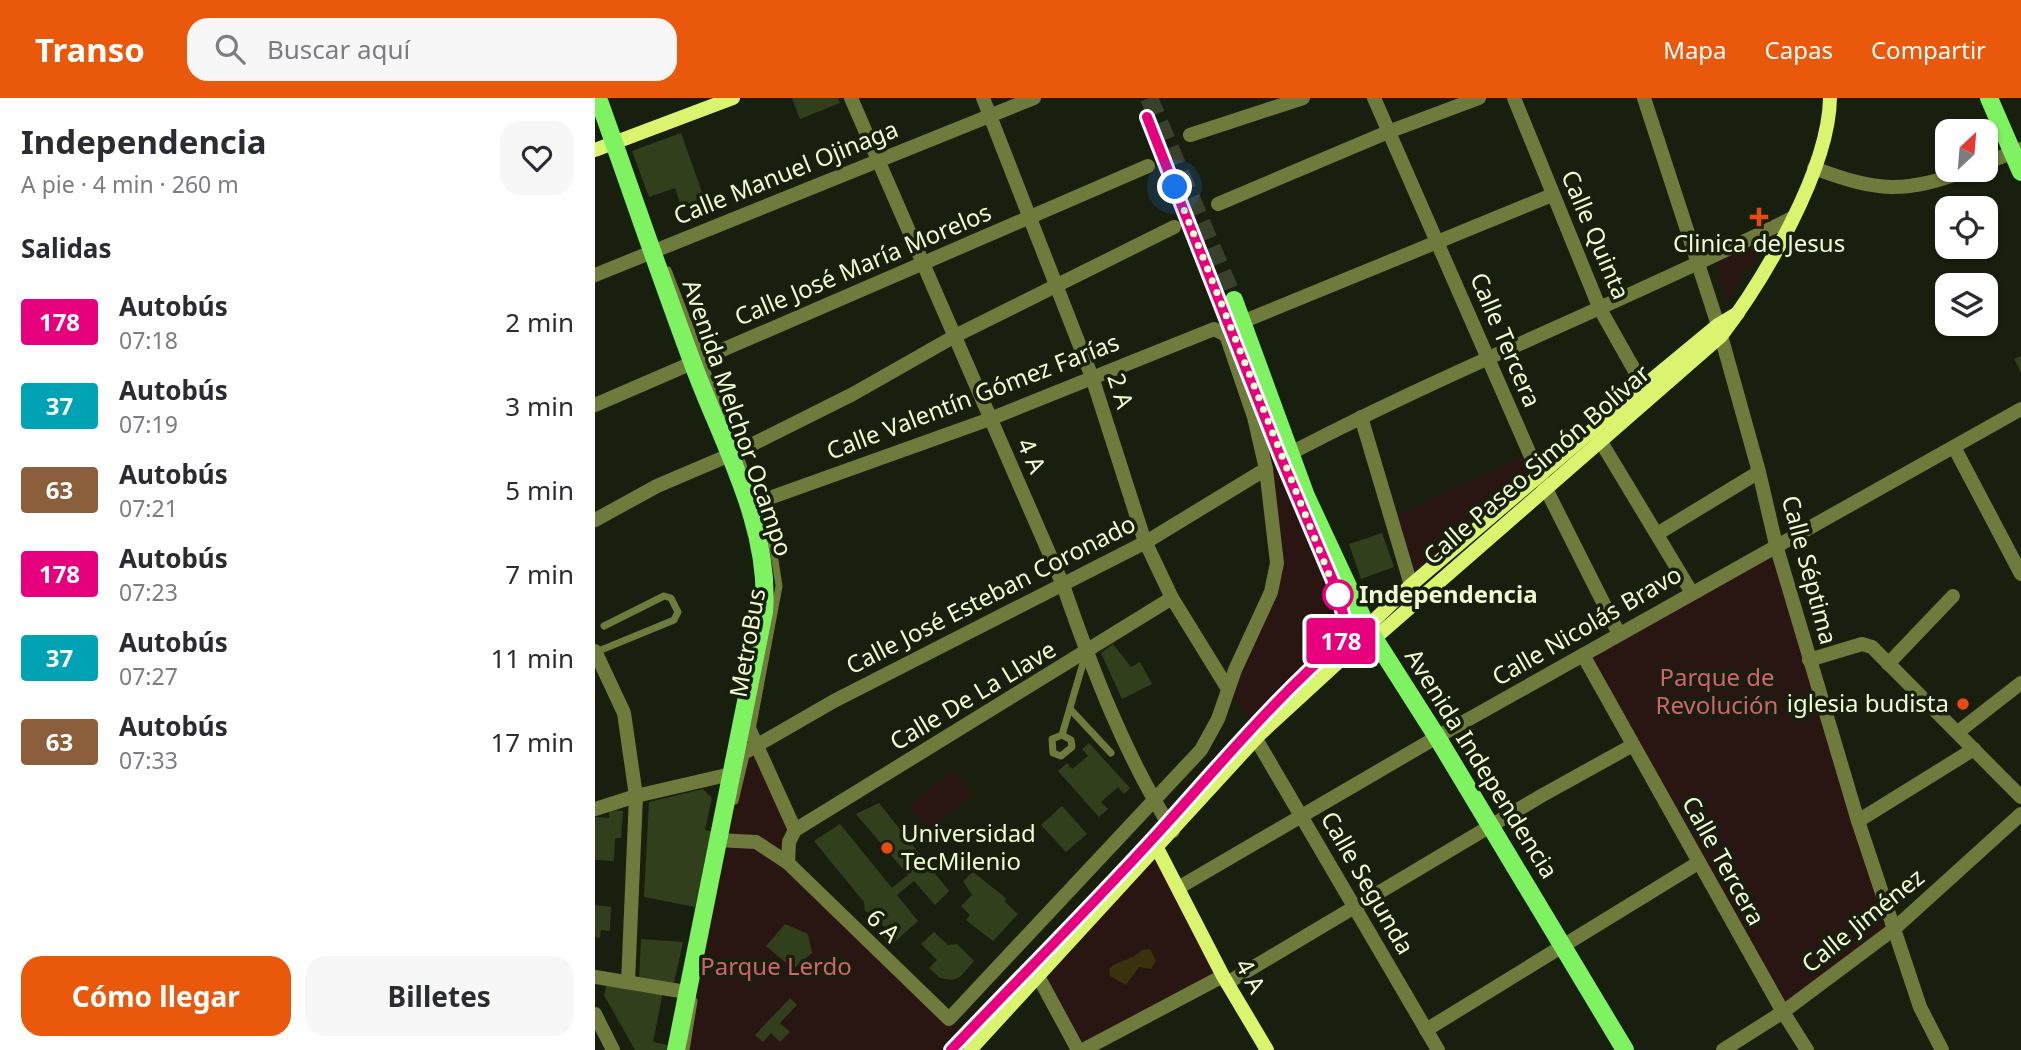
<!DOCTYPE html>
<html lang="es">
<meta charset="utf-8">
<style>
:root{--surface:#fff;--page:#f7f7f7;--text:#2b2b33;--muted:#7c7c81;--accent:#ea580c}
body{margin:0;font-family:"Noto Sans",sans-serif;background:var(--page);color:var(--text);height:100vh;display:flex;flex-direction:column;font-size:26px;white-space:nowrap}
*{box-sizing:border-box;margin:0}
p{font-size:23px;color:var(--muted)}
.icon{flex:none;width:38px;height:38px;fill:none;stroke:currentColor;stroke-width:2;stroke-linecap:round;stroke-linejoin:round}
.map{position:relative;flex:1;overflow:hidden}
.sheet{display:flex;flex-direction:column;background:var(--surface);width:595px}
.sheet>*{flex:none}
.badge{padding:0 14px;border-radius:5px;font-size:24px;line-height:46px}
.needle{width:46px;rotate:26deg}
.tools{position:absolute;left:1340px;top:21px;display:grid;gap:14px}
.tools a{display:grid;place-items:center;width:63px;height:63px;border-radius:14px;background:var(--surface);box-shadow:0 2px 5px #0004;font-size:35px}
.you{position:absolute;width:35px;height:35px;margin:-18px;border:5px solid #fff;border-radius:50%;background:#1a73e8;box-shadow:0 0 0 10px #1a73e833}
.map>.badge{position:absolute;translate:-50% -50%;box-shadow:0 0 0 4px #fff}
h2{padding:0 21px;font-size:26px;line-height:63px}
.round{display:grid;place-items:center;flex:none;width:74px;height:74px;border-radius:21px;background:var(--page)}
.head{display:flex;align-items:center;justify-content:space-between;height:119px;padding:0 21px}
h1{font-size:33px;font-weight:700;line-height:52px}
.button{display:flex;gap:14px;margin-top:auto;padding:14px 21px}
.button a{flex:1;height:80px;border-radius:21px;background:var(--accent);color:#fff;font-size:28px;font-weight:700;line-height:80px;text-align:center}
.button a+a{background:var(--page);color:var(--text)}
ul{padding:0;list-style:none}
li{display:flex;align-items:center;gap:21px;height:84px;padding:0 21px}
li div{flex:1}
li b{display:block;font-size:26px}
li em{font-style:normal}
li .badge{min-width:77px;font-weight:700;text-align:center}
header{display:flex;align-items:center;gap:42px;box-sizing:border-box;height:98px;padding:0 35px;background:var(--accent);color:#fff}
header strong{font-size:33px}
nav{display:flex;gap:38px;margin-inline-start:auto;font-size:24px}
.search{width:490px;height:63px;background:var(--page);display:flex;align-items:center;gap:18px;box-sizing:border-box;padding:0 24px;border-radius:21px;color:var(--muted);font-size:26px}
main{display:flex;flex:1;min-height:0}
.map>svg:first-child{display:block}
</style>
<header>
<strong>Transo</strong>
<div class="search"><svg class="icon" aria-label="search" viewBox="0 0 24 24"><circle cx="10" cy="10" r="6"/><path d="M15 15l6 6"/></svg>Buscar aquí</div>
<nav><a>Mapa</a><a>Capas</a><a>Compartir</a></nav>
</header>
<main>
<section class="sheet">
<div class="head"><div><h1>Independencia</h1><p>A pie · 4 min · 260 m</p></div><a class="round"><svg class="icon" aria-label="heart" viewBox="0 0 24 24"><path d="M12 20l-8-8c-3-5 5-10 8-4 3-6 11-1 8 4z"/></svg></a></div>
<h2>Salidas</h2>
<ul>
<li><span class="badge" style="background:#e6007e;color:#fff">178</span><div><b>Autobús</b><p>07:18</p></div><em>2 min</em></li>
<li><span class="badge" style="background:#00a3b4;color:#fff">37</span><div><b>Autobús</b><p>07:19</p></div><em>3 min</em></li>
<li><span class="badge" style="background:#8b5e3c;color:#fff">63</span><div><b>Autobús</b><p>07:21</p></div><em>5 min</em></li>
<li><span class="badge" style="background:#e6007e;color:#fff">178</span><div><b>Autobús</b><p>07:23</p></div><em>7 min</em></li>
<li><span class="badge" style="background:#00a3b4;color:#fff">37</span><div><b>Autobús</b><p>07:27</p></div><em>11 min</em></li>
<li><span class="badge" style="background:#8b5e3c;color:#fff">63</span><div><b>Autobús</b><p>07:33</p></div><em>17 min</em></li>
</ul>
<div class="button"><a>Cómo llegar</a><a>Billetes</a></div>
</section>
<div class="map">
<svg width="1426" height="952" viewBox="0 0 1426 952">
<rect width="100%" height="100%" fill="#191f0e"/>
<g fill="#291512">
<polygon points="1159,145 1165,154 1132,202 1120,166"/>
<polygon points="935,355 944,377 816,487 796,420"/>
<polygon points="694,356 772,529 665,636 633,591 680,479 671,371"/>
<polygon points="1181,447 1299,831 1188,914 988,557"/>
<polygon points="161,645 200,732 193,765 381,946 375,952 81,952 140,660"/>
<polygon points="358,672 378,696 334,732 314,708"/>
<polygon points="562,750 628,878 488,952 443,878"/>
</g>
<path fill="#3a310d" d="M547 852 555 851 561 863 556 871 544 869 531 887 515 878 514 871C524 861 537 863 547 852Z"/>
<g fill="#323f1c">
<polygon points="197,0 243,0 245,5 205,21"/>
<polygon points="86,35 109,100 86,108 80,90 54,99 37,53"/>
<polygon points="1426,258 1426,275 1419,261"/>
<polygon points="787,435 799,469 766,481 754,446"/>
<polygon points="518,546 536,569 545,564 557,586 527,601 506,555"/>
<polygon points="494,645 535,690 529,696 523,689 506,704 513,711 504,719 463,673 472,665 477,671 493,658 487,651"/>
<polygon points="108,691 117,700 110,732 116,733 100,809 49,799 54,704"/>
<polygon points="284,705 354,793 340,807 319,783 302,797 323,823 295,848 284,833 289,829 279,817 270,813 269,804 219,743 245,726 297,790 313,777 261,716"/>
<polygon points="467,708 492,736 471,754 446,727"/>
<polygon points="14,712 28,713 26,740 20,740 19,763 0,762 0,719 14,720"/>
<polygon points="378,774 412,801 409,803 423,816 398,843 371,822 375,817 366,808 377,797 368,783"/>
<polygon points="0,807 16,809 15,833 6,832 5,840 0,839"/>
<polygon points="190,826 213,836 217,855 198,871 171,848"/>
<polygon points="339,834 353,847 362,846 379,863 365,879 358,882 345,880 334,870 342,862 326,846"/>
<polygon points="46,841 88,844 78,890 44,885"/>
<polygon points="12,885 68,893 58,944 73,947 72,952 40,952 9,897"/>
<polygon points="195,900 202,907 185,925 195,934 185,944 176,935 168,944 160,937"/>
</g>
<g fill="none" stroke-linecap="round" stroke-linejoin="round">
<polyline stroke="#39402b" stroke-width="18" stroke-dasharray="18 9" stroke-linecap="butt" points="554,0 639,202"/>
<g stroke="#6e7b3d" stroke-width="7">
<polyline points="73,172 152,377"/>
<polyline points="1,554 79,522 83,514 76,500 69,498 9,528"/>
<polyline points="476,612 516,655"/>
<polyline points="157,632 184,488 179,456 164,411"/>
<polyline points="467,637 476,642 477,649 466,658 458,655 457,641 467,637 491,555"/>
<polyline points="140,703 152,653"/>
<polyline points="91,952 99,903"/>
<polyline points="356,952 573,724 658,626 754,535 739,485 686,361 552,19"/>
</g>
<g stroke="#6e7b3d" stroke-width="14">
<path d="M256 0 468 487C497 571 530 658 578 733"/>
<polyline points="388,0 497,279 549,441 577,500 633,591"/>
<polyline points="779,0 944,377 1024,536"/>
<polyline points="919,0 1005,211 1054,298"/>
<polyline points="1049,0 1123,227 1164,374 1181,447 1263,723 1325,909 1347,952"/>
<polyline points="595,37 708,0"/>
<polyline points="1391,65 1426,51"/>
<path d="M1219 70C1283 94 1309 96 1373 72"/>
<polyline points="623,106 793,34 884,0"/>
<polyline points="0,177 439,0"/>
<polyline points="647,224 957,97"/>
<polyline points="0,307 553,68"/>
<polyline points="766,319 816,487"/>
<polyline points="1000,334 1097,495"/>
<polyline points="1359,349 1426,476"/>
<path d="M694 356C858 270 1031 203 1197 120"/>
<polyline points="0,422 62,388 144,353 258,296 360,238 579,129"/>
<polyline points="1062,436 1164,374"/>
<polyline points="0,553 29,615 41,698 33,884"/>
<polyline points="988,557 1188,914 1212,952"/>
<polyline points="1214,562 1267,546 1277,549 1426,699"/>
<polyline points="1293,566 1358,498"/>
<polyline points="148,617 200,732"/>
<polyline points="1363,634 1426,585"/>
<polyline points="661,641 843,952"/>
<polyline points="140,660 239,603 551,444 671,371"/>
<polyline points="0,711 41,698 136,676"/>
<polyline points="1263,723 1379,651"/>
<polyline points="200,732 577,500"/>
<polyline points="122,742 161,744 193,765 354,921 606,652 623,621 640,572 676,494 682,465 671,371 659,319 631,237 619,231 395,321 152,408"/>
<polyline points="193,765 194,744 200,732"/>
<polyline points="583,790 842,639 1426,311"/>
<polyline points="443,878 483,952"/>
<polyline points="0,879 91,894"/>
<polyline points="632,885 946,698 1038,647"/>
<polyline points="0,916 18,952"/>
<polyline points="831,932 1103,765"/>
<polyline points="488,952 628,878"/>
<polyline points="1128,952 1188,914 1299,831 1426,716"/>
</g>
<g stroke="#daf46f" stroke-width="14">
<polyline points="0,52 138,0"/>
<path d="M771 542 780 540 1126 238C1169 181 1234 72 1235 0"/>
<polyline points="562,750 628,878 672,952"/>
<polyline points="375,952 665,636 765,544 772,529 816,487 1049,288 1123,227 1143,215"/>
</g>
<g stroke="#7ef260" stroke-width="18">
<path d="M3 0C35 89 65 178 98 266 127 345 176 428 169 514L81 952"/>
<polyline points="1394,0 1426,74"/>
<polyline points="639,202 711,398 772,529 842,639 1030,952"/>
</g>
</g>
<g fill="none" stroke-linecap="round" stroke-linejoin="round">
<g stroke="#fff" stroke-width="16">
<path id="line" d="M356 952C428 876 503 802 573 724 632 658 687 593 754 536L739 485 685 358 552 19"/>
</g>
<use href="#line" stroke="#e6007e" stroke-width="10"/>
<polyline stroke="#effbd0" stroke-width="7" stroke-dasharray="0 12.6" points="580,89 745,504 743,497"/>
</g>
<g fill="#e54b12" stroke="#191f0e" stroke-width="2.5">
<path d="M1160.5 108.5h7v7h7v7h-7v7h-7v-7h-7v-7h7z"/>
<circle cx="1368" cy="606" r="7"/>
<circle cx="292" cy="750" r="7"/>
</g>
<circle fill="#fff" stroke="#e6007e" stroke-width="3.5" cx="743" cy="497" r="14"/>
<g text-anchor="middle" stroke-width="7" stroke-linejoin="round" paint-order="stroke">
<g font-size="24" fill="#effbd0" stroke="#191f0e">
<text transform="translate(191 75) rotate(-22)" y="8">Calle Manuel Ojinaga</text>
<text transform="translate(1000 137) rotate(67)" y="8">Calle Quinta</text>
<text transform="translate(268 167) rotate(-23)" y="8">Calle José María Morelos</text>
<text transform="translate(910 242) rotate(67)" y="8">Calle Tercera</text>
<text transform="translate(525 293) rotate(72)" y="8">2 A</text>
<text transform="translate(378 299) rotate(-21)" y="8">Calle Valentín Gómez Farías</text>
<text transform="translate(142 320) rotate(71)" y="8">Avenida Melchor Ocampo</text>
<text transform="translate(436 358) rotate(66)" y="8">4 A</text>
<text transform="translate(942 367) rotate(-41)" y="8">Calle Paseo Simón Bolívar</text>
<text transform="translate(1214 472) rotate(75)" y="8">Calle Séptima</text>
<text transform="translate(396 497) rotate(-27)" y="8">Calle José Esteban Coronado</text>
<text transform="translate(992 528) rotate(-30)" y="8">Calle Nicolás Bravo</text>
<text transform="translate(153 545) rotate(-80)" y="8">MetroBus</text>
<text transform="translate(378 598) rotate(-31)" y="8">Calle De La Llave</text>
<text transform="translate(886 666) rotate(58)" y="8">Avenida Independencia</text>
<text transform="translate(1128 763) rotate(61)" y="8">Calle Tercera</text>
<text transform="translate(772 785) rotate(60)" y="8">Calle Segunda</text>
<text transform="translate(1268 823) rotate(-39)" y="8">Calle Jiménez</text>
<text transform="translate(288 828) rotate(45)" y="8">6 A</text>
<text transform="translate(655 878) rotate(61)" y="8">4 A</text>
</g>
<g font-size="24" fill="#effbd0" stroke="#191f0e">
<text x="1164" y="154">Clinica de Jesus</text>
<text x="1354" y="614" text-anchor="end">iglesia budista</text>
<text x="306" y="744" text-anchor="start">Universidad<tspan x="306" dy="28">TecMilenio</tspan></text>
</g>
<g font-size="24" font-weight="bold" fill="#effbd0" stroke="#191f0e" text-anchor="start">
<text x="764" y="505">Independencia</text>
</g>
<g font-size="24" fill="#d5636c" stroke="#191f0e">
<text x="1122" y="588">Parque de<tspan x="1122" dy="28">Revolución</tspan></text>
<text x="181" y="877">Parque Lerdo</text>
</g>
</g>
</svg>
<div class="tools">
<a><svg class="needle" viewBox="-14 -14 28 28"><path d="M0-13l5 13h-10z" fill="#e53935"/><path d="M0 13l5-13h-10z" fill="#7c7c81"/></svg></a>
<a><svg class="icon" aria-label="locate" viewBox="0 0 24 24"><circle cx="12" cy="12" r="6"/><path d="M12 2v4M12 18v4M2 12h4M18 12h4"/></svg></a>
<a><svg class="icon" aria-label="layers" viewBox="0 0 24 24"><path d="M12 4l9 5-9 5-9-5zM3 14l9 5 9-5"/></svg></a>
</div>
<div class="you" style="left:580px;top:89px"></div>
<b class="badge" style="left:746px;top:543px;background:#e6007e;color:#fff">178</b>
</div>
</main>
